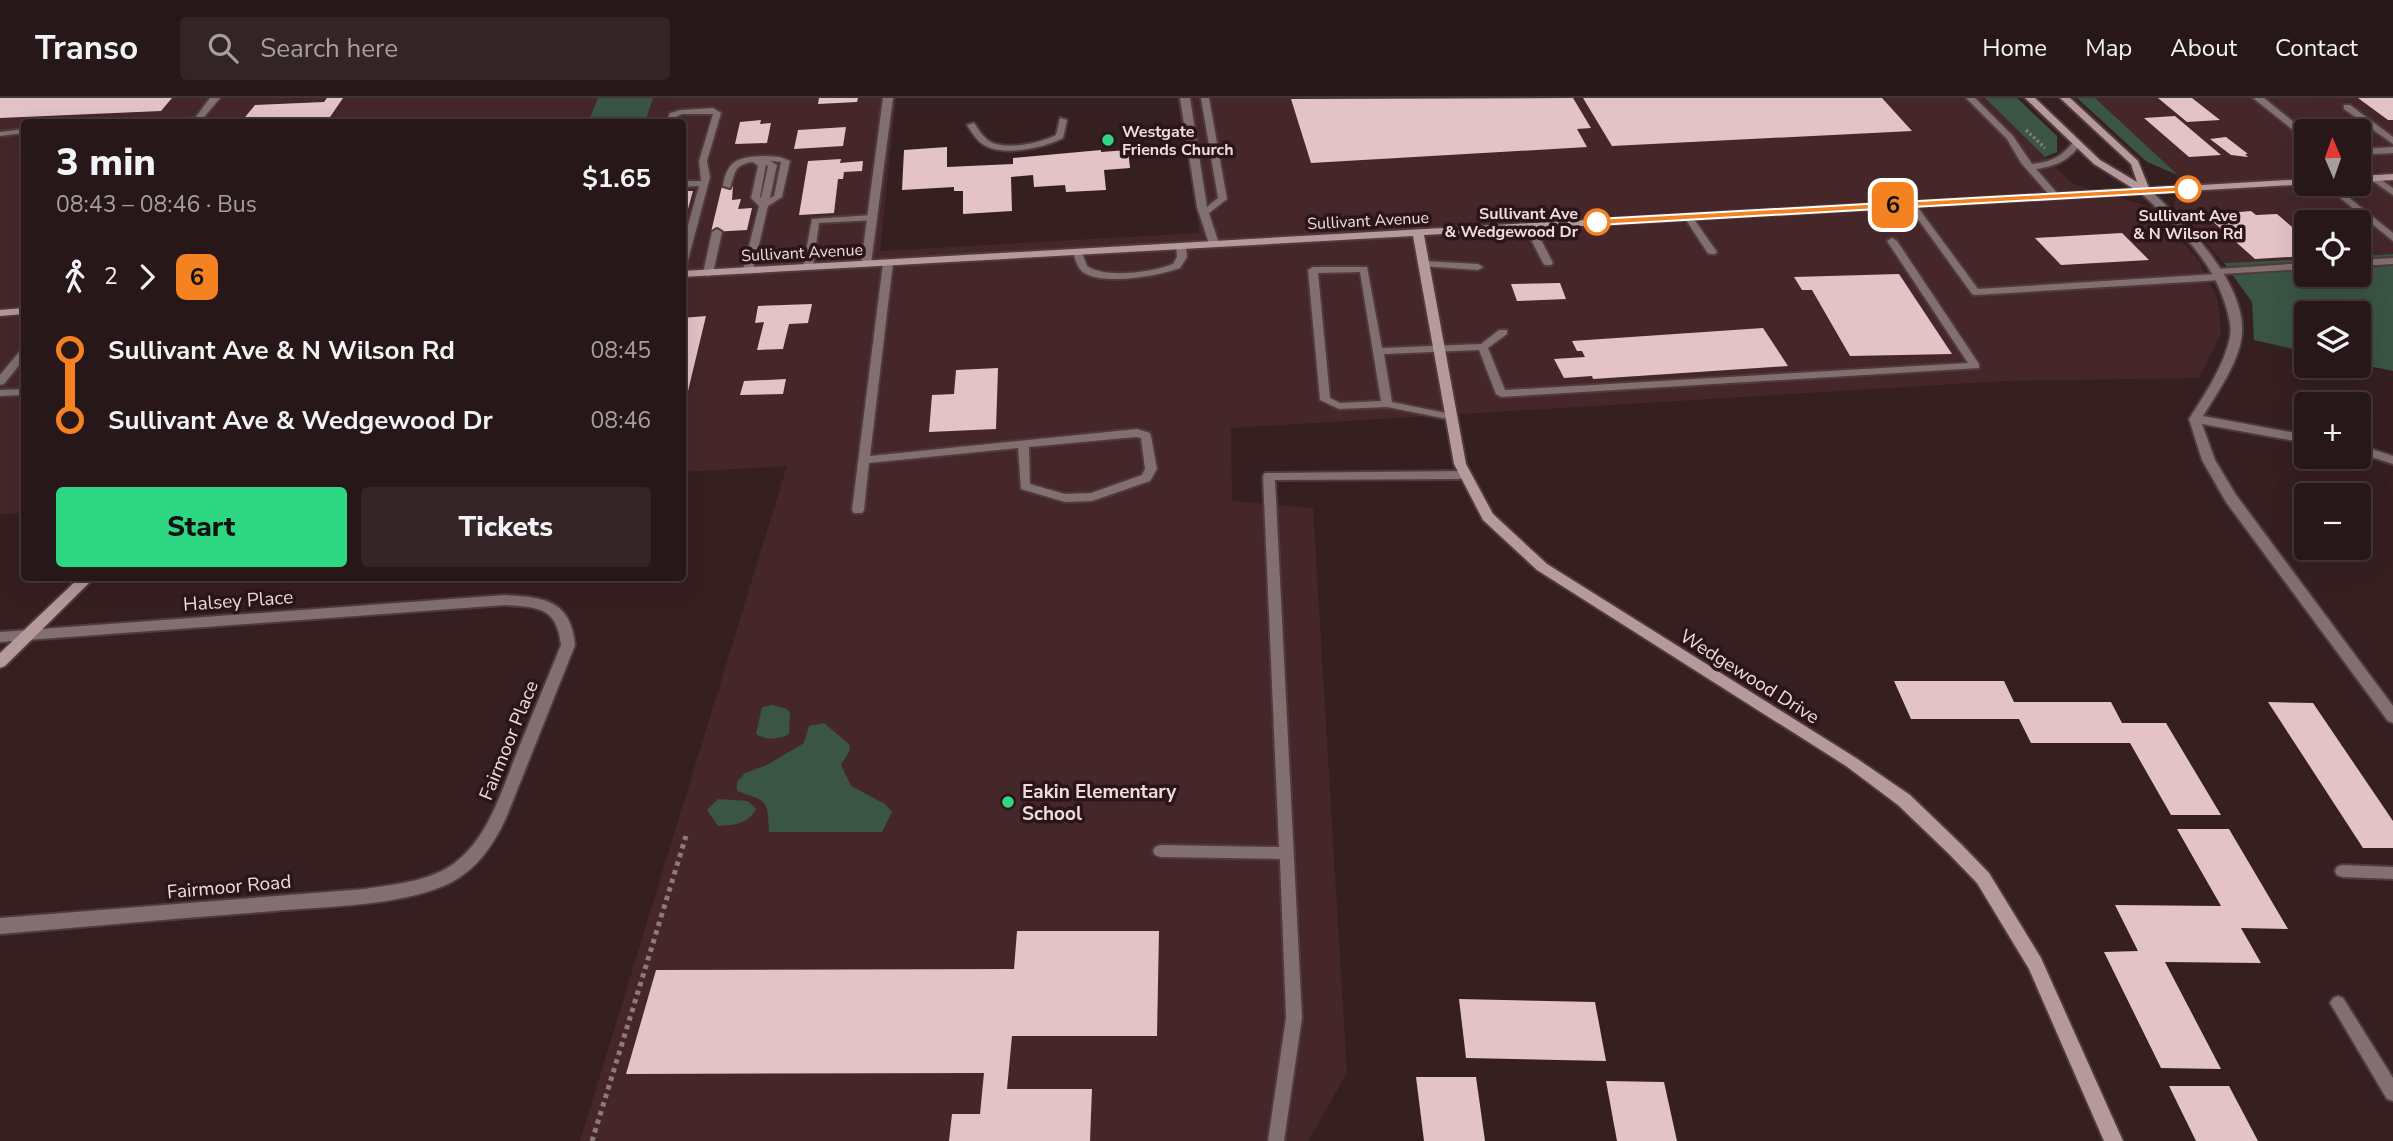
<!DOCTYPE html>
<meta charset="utf-8">
<style>
:root{--surface:#281719;--page:#342426;--text:#f1f3f6;--muted:#a59fa2;--line:#443638;--accent:#2ed883}
body{margin:0;font-family:"Nunito Sans",sans-serif;background:var(--page);color:var(--text);height:100vh;display:flex;flex-direction:column;font-size:26px;white-space:nowrap}
*{box-sizing:border-box;margin:0}
p{font-size:23px;color:var(--muted)}
.icon{flex:none;width:38px;height:38px;fill:none;stroke:currentColor;stroke-width:2;stroke-linecap:round;stroke-linejoin:round}
.map{position:relative;flex:1;overflow:hidden}
.sheet{position:absolute;left:21px;top:21px;width:665px;height:462px;display:flex;flex-direction:column;background:var(--surface);border-radius:7px;box-shadow:0 7px 28px #0002,0 0 0 2px var(--line)}
.sheet>*{flex:none}
.badge{padding:0 14px;border-radius:10px;font-size:24px;line-height:46px}
.needle{width:46px;rotate:358deg}
.controls{position:absolute;left:2294px;top:21px;display:grid;gap:14px}
.controls a{display:grid;place-items:center;width:77px;height:77px;border-radius:7px;background:var(--surface);box-shadow:0 7px 28px #0002,0 0 0 2px var(--line);font-size:35px}
.map>.badge{position:absolute;translate:-50% -50%;box-shadow:0 0 0 4px #fff}
.legs{display:flex;align-items:center;gap:10px;height:77px;padding:0 35px;font-size:23px}
.legs p{margin-inline-start:auto}
.summary{display:flex;align-items:center;justify-content:space-between;height:119px;padding:0 35px}
h1{font-size:38px;font-weight:800;line-height:52px}
.action{display:flex;gap:14px;margin-top:auto;padding:14px 35px}
.action a{flex:1;height:80px;border-radius:7px;background:var(--accent);color:#111;font-size:28px;font-weight:800;line-height:80px;text-align:center}
.action a+a{background:var(--page);color:var(--text)}
ul{padding:0 35px;list-style:none}
li{display:flex;align-items:center;gap:24px;height:70px;font-size:26px}
li i{display:grid;place-items:center;width:10px;height:100%;margin:0 9px;background:currentColor}
li i::after{content:'';width:18px;height:18px;margin:-9px;border:5px solid;border-radius:50%;background:var(--surface)}
li p{margin-inline-start:auto}
li:first-child i{background:linear-gradient(#0000 50%,currentColor 0)}
li:last-child i{background:linear-gradient(currentColor 50%,#0000 0)}
header{display:flex;align-items:center;gap:42px;box-sizing:border-box;height:98px;padding:0 35px;background:var(--surface);border-bottom:2px solid var(--line)}
header strong{font-size:33px}
nav{display:flex;gap:38px;margin-inline-start:auto;font-size:24px}
.search{width:490px;height:63px;background:var(--page);display:flex;align-items:center;gap:18px;box-sizing:border-box;padding:0 24px;border-radius:7px;color:var(--muted);font-size:26px}
.map>svg:first-child{display:block}
</style>
<header>
<strong>Transo</strong>
<div class="search"><svg class="icon" aria-label="search" viewBox="0 0 24 24"><circle cx="10" cy="10" r="6"/><path d="M15 15l6 6"/></svg>Search here</div>
<nav><a>Home</a><a>Map</a><a>About</a><a>Contact</a></nav>
</header>
<div class="map">
<svg width="2393" height="1043" viewBox="0 0 2393 1043">
<rect width="100%" height="100%" fill="#361f21"/>
<g fill="#45272a" fill-rule="evenodd">
<polygon points="0,0 598,0 588,24 24,24 24,415 0,416"/>
<polygon points="653,0 896,0 880,153 1200,135 1177,0 1985,0 2073,86 2151,109 2199,163 2218,202 2221,235 2199,280 2005,283 1231,330 1232,403 1313,410 1347,975 1308,1043 580,1043 787,368 683,374 682,24 645,24"/>
<path d="M2095 0H2393V156L2359 158V124H2306V161L2224 165 2174 109 2178 77ZM2306 33H2359V86H2306Z"/>
</g>
<g fill="#3a5543">
<polygon points="598,0 653,0 645,24 588,24"/>
<polygon points="1985,0 2017,0 2057,38 2057,54 2045,59"/>
<polygon points="2077,0 2095,0 2178,77 2147,64"/>
<polygon points="2393,156 2393,273 2359,266 2359,215 2306,215 2306,254 2254,242 2252,204 2224,165 2306,161 2306,177 2359,177 2359,158"/>
<path d="M773 607 787 611 790 615 789 636C779 642 765 642 756 636L762 609Z"/>
<path d="M824 625 849 646 850 652 841 667 851 688 885 706 892 714 882 734H769C768 699 765 703 737 693V684L745 675 765 668 804 645 809 628Z"/>
<path d="M718 701 748 703 756 711C748 726 734 727 718 728L707 712Z"/>
</g>
<g fill="#e4c3c6">
<polygon points="0,0 172,0 161,13 0,20"/>
<polygon points="327,0 343,0 328,22 241,24 255,7 324,4"/>
<polygon points="819,0 858,0 857,4 818,6"/>
<polygon points="1573,0 1591,30 1577,31 1587,49 1311,65 1291,1"/>
<polygon points="1583,0 1882,0 1912,33 1612,48"/>
<polygon points="2158,0 2192,0 2220,22 2187,24"/>
<polygon points="2358,0 2393,0 2393,22 2388,22"/>
<polygon points="2175,18 2221,57 2189,59 2144,20"/>
<polygon points="761,22 760,26 771,25 767,45 735,46 740,24"/>
<polygon points="846,29 843,48 794,51 798,32"/>
<polygon points="2226,39 2248,56 2245,56 2248,59 2231,57 2210,41"/>
<polygon points="947,49 947,69 1013,66 1013,60 1101,52 1101,54 1128,52 1130,70 1104,72 1106,92 1066,94 1065,87 1034,89 1033,77 1011,79 1012,113 963,116 963,93 954,93 954,89 902,92 904,52"/>
<polygon points="841,61 840,65 863,63 862,73 844,74 843,81 838,81 834,115 799,117 808,63"/>
<polygon points="722,88 733,88 732,102 741,101 738,111 752,110 747,132 711,134"/>
<polygon points="682,93 693,93 683,129 682,129"/>
<polygon points="2251,113 2256,117 2277,116 2306,141 2306,158 2255,161 2209,120 2232,119 2228,115"/>
<polygon points="2122,135 2149,162 2061,167 2035,140"/>
<polygon points="1899,176 1952,256 1850,258 1812,192 1802,192 1794,179"/>
<polygon points="1560,185 1566,201 1517,203 1511,186"/>
<polygon points="812,206 808,225 789,226 783,251 757,252 764,224 755,225 758,208"/>
<polygon points="706,218 688,293 682,294 682,220"/>
<polygon points="1763,230 1788,268 1593,281 1592,278 1564,280 1554,261 1585,259 1582,253 1577,253 1572,243"/>
<polygon points="998,270 996,331 929,334 932,297 954,296 956,272"/>
<polygon points="786,281 783,296 740,297 744,283"/>
<polygon points="1894,583 2004,583 2014,604 2111,604 2122,625 2166,625 2221,717 2171,717 2130,645 2031,645 2019,621 1911,621"/>
<polygon points="2268,604 2313,605 2393,723 2393,750 2363,750"/>
<polygon points="2177,731 2229,731 2288,831 2241,830 2261,865 2165,864 2221,971 2161,970 2104,854 2138,853 2115,807 2221,808"/>
<polygon points="1017,833 1159,833 1157,938 1012,938 1007,991 1092,991 1090,1043 949,1043 952,1016 980,1016 984,975 626,976 656,872 1014,871"/>
<polygon points="1459,901 1595,904 1606,963 1466,960"/>
<polygon points="1416,979 1476,979 1485,1043 1424,1043"/>
<polygon points="1606,983 1664,984 1677,1043 1617,1043"/>
<polygon points="2169,988 2229,988 2258,1043 2196,1043"/>
</g>
<g fill="none" stroke-linecap="round" stroke-linejoin="round">
<g stroke="#503a3b" stroke-width="4">
<g id="lane">
<polygon points="1201,0 1209,0 1227,101 1204,119 1200,116 1201,114 1218,100"/>
<path d="M1966 0H1975L2013 38 2032 66C2051 64 2062 59 2074 43H2080V47C2068 63 2056 68 2036 71L2058 96V100H2052L2021 65 2007 41Z"/>
<polygon points="2344,7 2350,7 2393,39 2393,46 2344,11"/>
<polygon points="713,10 721,15 707,63 710,79 687,166 682,169 682,148 699,88 682,89 682,83 701,83 699,63 713,16 682,16 676,19 674,24 666,24 670,15 681,12"/>
<polygon points="198,20 201,20 201,24 150,24 154,22"/>
<path d="M1060 20 1067 22 1063 40C1044 50 1000 60 981 45 975 40 971 33 967 27L974 25C978 31 983 39 989 43 1005 53 1041 45 1056 37Z"/>
<polygon points="24,31 24,35 0,38 0,34"/>
<polygon points="2393,49 2393,55 2359,57 2359,51"/>
<path d="M765 58 780 59 790 63 782 99 768 108 753 172 748 175 743 172 759 108 751 100 758 68 753 64C733 67 736 74 730 90L723 88C727 61 740 59 765 58ZM770 63 781 64 774 98 770 100 777 67ZM766 67 768 68 761 100 760 99Z"/>
<polygon points="2374,77 2393,90 2393,97 2371,82 2370,80"/>
<polygon points="2323,86 2332,86 2393,135 2393,143"/>
<polygon points="1911,103 1914,104 1978,191 2216,176 2212,174 2217,171 2306,165 2306,171 2222,176 2226,179 2221,182 1975,197 1972,196 1907,106"/>
<polygon points="1688,116 1691,117 1717,154 1715,156 1709,156 1707,154 1684,119"/>
<polygon points="872,117 875,118 875,122 819,125 813,169 808,172 805,171 803,169 812,121"/>
<polygon points="1529,125 1534,128 1553,165 1551,167 1545,167 1543,165 1524,128"/>
<polygon points="717,131 722,134 713,175 708,178 703,175 712,134"/>
<path d="M1892 140 1897 143 1979 266V270L1501 299 1496 296 1479 252 1384 256 1392 304 1456 317 1457 319 1456 321 1452 322 1387 309 1339 311 1320 302 1308 172 1313 169H1367L1382 250 1481 246 1499 232H1507V236L1488 250 1505 292 1968 265 1887 143ZM1360 174 1381 303 1340 305 1330 300 1318 175Z"/>
<path d="M1181 145 1186 148 1187 159 1180 170C1159 178 1102 188 1083 174 1077 169 1075 161 1073 154L1075 152H1081L1087 168C1105 181 1153 174 1173 166L1177 159 1176 148Z"/>
<polygon points="2393,160 2393,166 2359,168 2359,162"/>
<path d="M888 162 893 165 870 358 1137 331 1150 335 1151 338 1157 371 1150 383 1092 403 1065 404 1021 391 1018 350 869 365 864 412 862 415H854L852 412 883 165ZM1136 339 1141 340 1145 371 1142 377 1091 395 1065 396 1030 386 1029 349Z"/>
<polygon points="1424,163 1478,166 1483,169 1478,172 1421,168 1421,164"/>
<polygon points="24,252 24,261 4,286 0,287 0,277 20,253"/>
<polygon points="24,291 24,297 0,298 0,292"/>
<polygon points="1465,373 1471,377 1465,381 1275,382 1302,920 1284,1043 1268,1043 1286,920 1280,761 1160,759 1155,757 1153,753 1155,749 1160,747 1279,749 1263,378 1265,375"/>
<polygon points="2342,767 2393,769 2393,781 2342,779 2337,777 2335,773 2337,769"/>
<polygon points="2338,898 2343,900 2393,980 2393,1003 2387,1001 2333,910 2330,905 2333,900"/>
</g>
</g>
<g stroke="#503a3b" stroke-width="4">
<g id="street">
<polygon points="210,0 220,0 200,24 192,24"/>
<polygon points="883,0 893,0 871,166 866,169 861,166"/>
<polygon points="1180,0 1190,0 1207,109 1219,146 1214,149 1209,146 1197,109"/>
<polygon points="2253,0 2264,0 2306,34 2306,41 2303,40"/>
<path d="M2145 90C2154 94 2162 104 2170 111 2199 139 2245 191 2242 235 2241 261 2216 297 2203 318L2306 337V345L2202 326 2215 362 2236 397 2393 608V625L2388 623 2226 404 2202 362 2189 321C2205 296 2224 268 2230 239 2232 230 2229 220 2227 212 2214 163 2177 129 2141 95V91Z"/>
<polygon points="2359,347 2393,358 2393,366 2359,355"/>
<path d="M505 497C544 499 571 502 575 547L506 720C494 746 478 770 452 784 405 808 328 808 275 813 183 820 92 828 0 836V820L365 791C394 786 427 784 452 767 489 741 502 691 518 652 532 617 547 582 561 547 557 509 538 509 505 507L0 544V534Z"/>
</g>
</g>
<g stroke="#503a3b" stroke-width="4">
<g id="secondary">
<polygon points="2025,0 2035,0 2100,62 2137,84 2131,66 2060,0 2070,0 2138,63 2149,90 2306,81 2306,86 2310,86 1424,137 1466,366 1493,416 1547,466 1856,660 1910,697 1961,746 1989,775 2041,860 2123,1043 2104,1043 2029,871 1977,785 1949,756 1898,707 1846,668 1537,472 1483,422 1454,366 1413,138 682,179 682,173 2134,91 2094,66"/>
<polygon points="2393,76 2393,82 2359,84 2359,78"/>
<polygon points="24,210 24,216 0,218 0,212"/>
<polygon points="79,480 94,480 5,568 0,570 0,555"/>
</g>
</g>
<polyline stroke="#8d797b" stroke-width="3.5" stroke-dasharray="2.5 2.5" stroke-linecap="butt" points="2026,32 2045,50"/>
<polyline stroke="#8d797b" stroke-width="5" stroke-dasharray="4.5 4.5" stroke-linecap="butt" points="592,1043 686,738"/>
<use href="#lane" fill="#816f71" fill-rule="evenodd"/>
<use href="#street" fill="#816f71" fill-rule="evenodd"/>
<use href="#secondary" fill="#b5999b" fill-rule="evenodd"/>
</g>
<polygon fill="#f58220" stroke="#fff" stroke-width="2" points="2188,88 2193,91 2192,93 1597,127 1592,124 1597,121"/>
<g fill="#2ed883" stroke="#2c1518" stroke-width="2.5">
<circle cx="1108" cy="42" r="7"/>
<circle cx="1008" cy="704" r="7"/>
</g>
<g fill="#fff" stroke="#f58220" stroke-width="3.5">
<circle cx="2188" cy="91" r="12"/>
<circle cx="1597" cy="124" r="12"/>
</g>
<g text-anchor="middle" stroke-width="7" stroke-linejoin="round" paint-order="stroke">
<g font-size="16" font-weight="bold" fill="#eeddde" stroke="#2c1518" text-anchor="start">
<text x="1122" y="39">Westgate<tspan x="1122" dy="18">Friends Church</tspan></text>
</g>
<g font-size="16" font-weight="bold" fill="#eeddde" stroke="#2c1518" text-anchor="end">
<text x="1578" y="121">Sullivant Ave<tspan x="1578" dy="18">&amp; Wedgewood Dr</tspan></text>
<text x="2188" y="123" text-anchor="middle">Sullivant Ave<tspan x="2188" dy="18">&amp; N Wilson Rd</tspan></text>
</g>
<g font-size="16" fill="#eeddde" stroke="#2c1518">
<text transform="translate(1368 122) rotate(-3)" y="6">Sullivant Avenue</text>
<text transform="translate(802 154) rotate(-3)" y="6">Sullivant Avenue</text>
</g>
<g font-size="19" fill="#eeddde" stroke="#2c1518">
<text transform="translate(238 502) rotate(-4)" y="7">Halsey Place</text>
<text transform="translate(1750 578) rotate(32)" y="7">Wedgewood Drive</text>
<text transform="translate(508 642) rotate(-68)" y="7">Fairmoor Place</text>
<text transform="translate(229 788) rotate(-5)" y="7">Fairmoor Road</text>
</g>
<g font-size="19" font-weight="bold" fill="#eeddde" stroke="#2c1518" text-anchor="start">
<text x="1022" y="700">Eakin Elementary<tspan x="1022" dy="22">School</tspan></text>
</g>
</g>
</svg>
<div class="controls">
<a><svg class="needle" viewBox="-14 -14 28 28"><path d="M0-13l5 13h-10z" fill="#e53935"/><path d="M0 13l5-13h-10z" fill="#a59fa2"/></svg></a>
<a><svg class="icon" aria-label="locate" viewBox="0 0 24 24"><circle cx="12" cy="12" r="6"/><path d="M12 2v4M12 18v4M2 12h4M18 12h4"/></svg></a>
<a><svg class="icon" aria-label="layers" viewBox="0 0 24 24"><path d="M12 4l9 5-9 5-9-5zM3 14l9 5 9-5"/></svg></a>
<a>+</a>
<a>−</a>
</div>
<b class="badge" style="left:1893px;top:107px;background:#f58220;color:#111">6</b>
<section class="sheet">
<div class="summary"><div><h1>3 min</h1><p>08:43 – 08:46 · Bus</p></div><b>$1.65</b></div>
<div class="legs"><svg class="icon" aria-label="walk" viewBox="0 0 24 24"><circle cx="13" cy="4" r="2"/><path d="M13 8l-2 6 4 7M11 14l-3 7M7 12l3-4h3l4 4"/></svg>2<svg class="icon" aria-label="forward" viewBox="0 0 24 24"><path d="M9 5l7 7-7 7"/></svg><b class="badge" style="background:#f58220;color:#111">6</b></div>
<ul>
<li><i style="color:#f58220"></i><b>Sullivant Ave &amp; N Wilson Rd</b><p>08:45</p></li>
<li><i style="color:#f58220"></i><b>Sullivant Ave &amp; Wedgewood Dr</b><p>08:46</p></li>
</ul>
<div class="action"><a>Start</a><a>Tickets</a></div>
</section>
</div>
